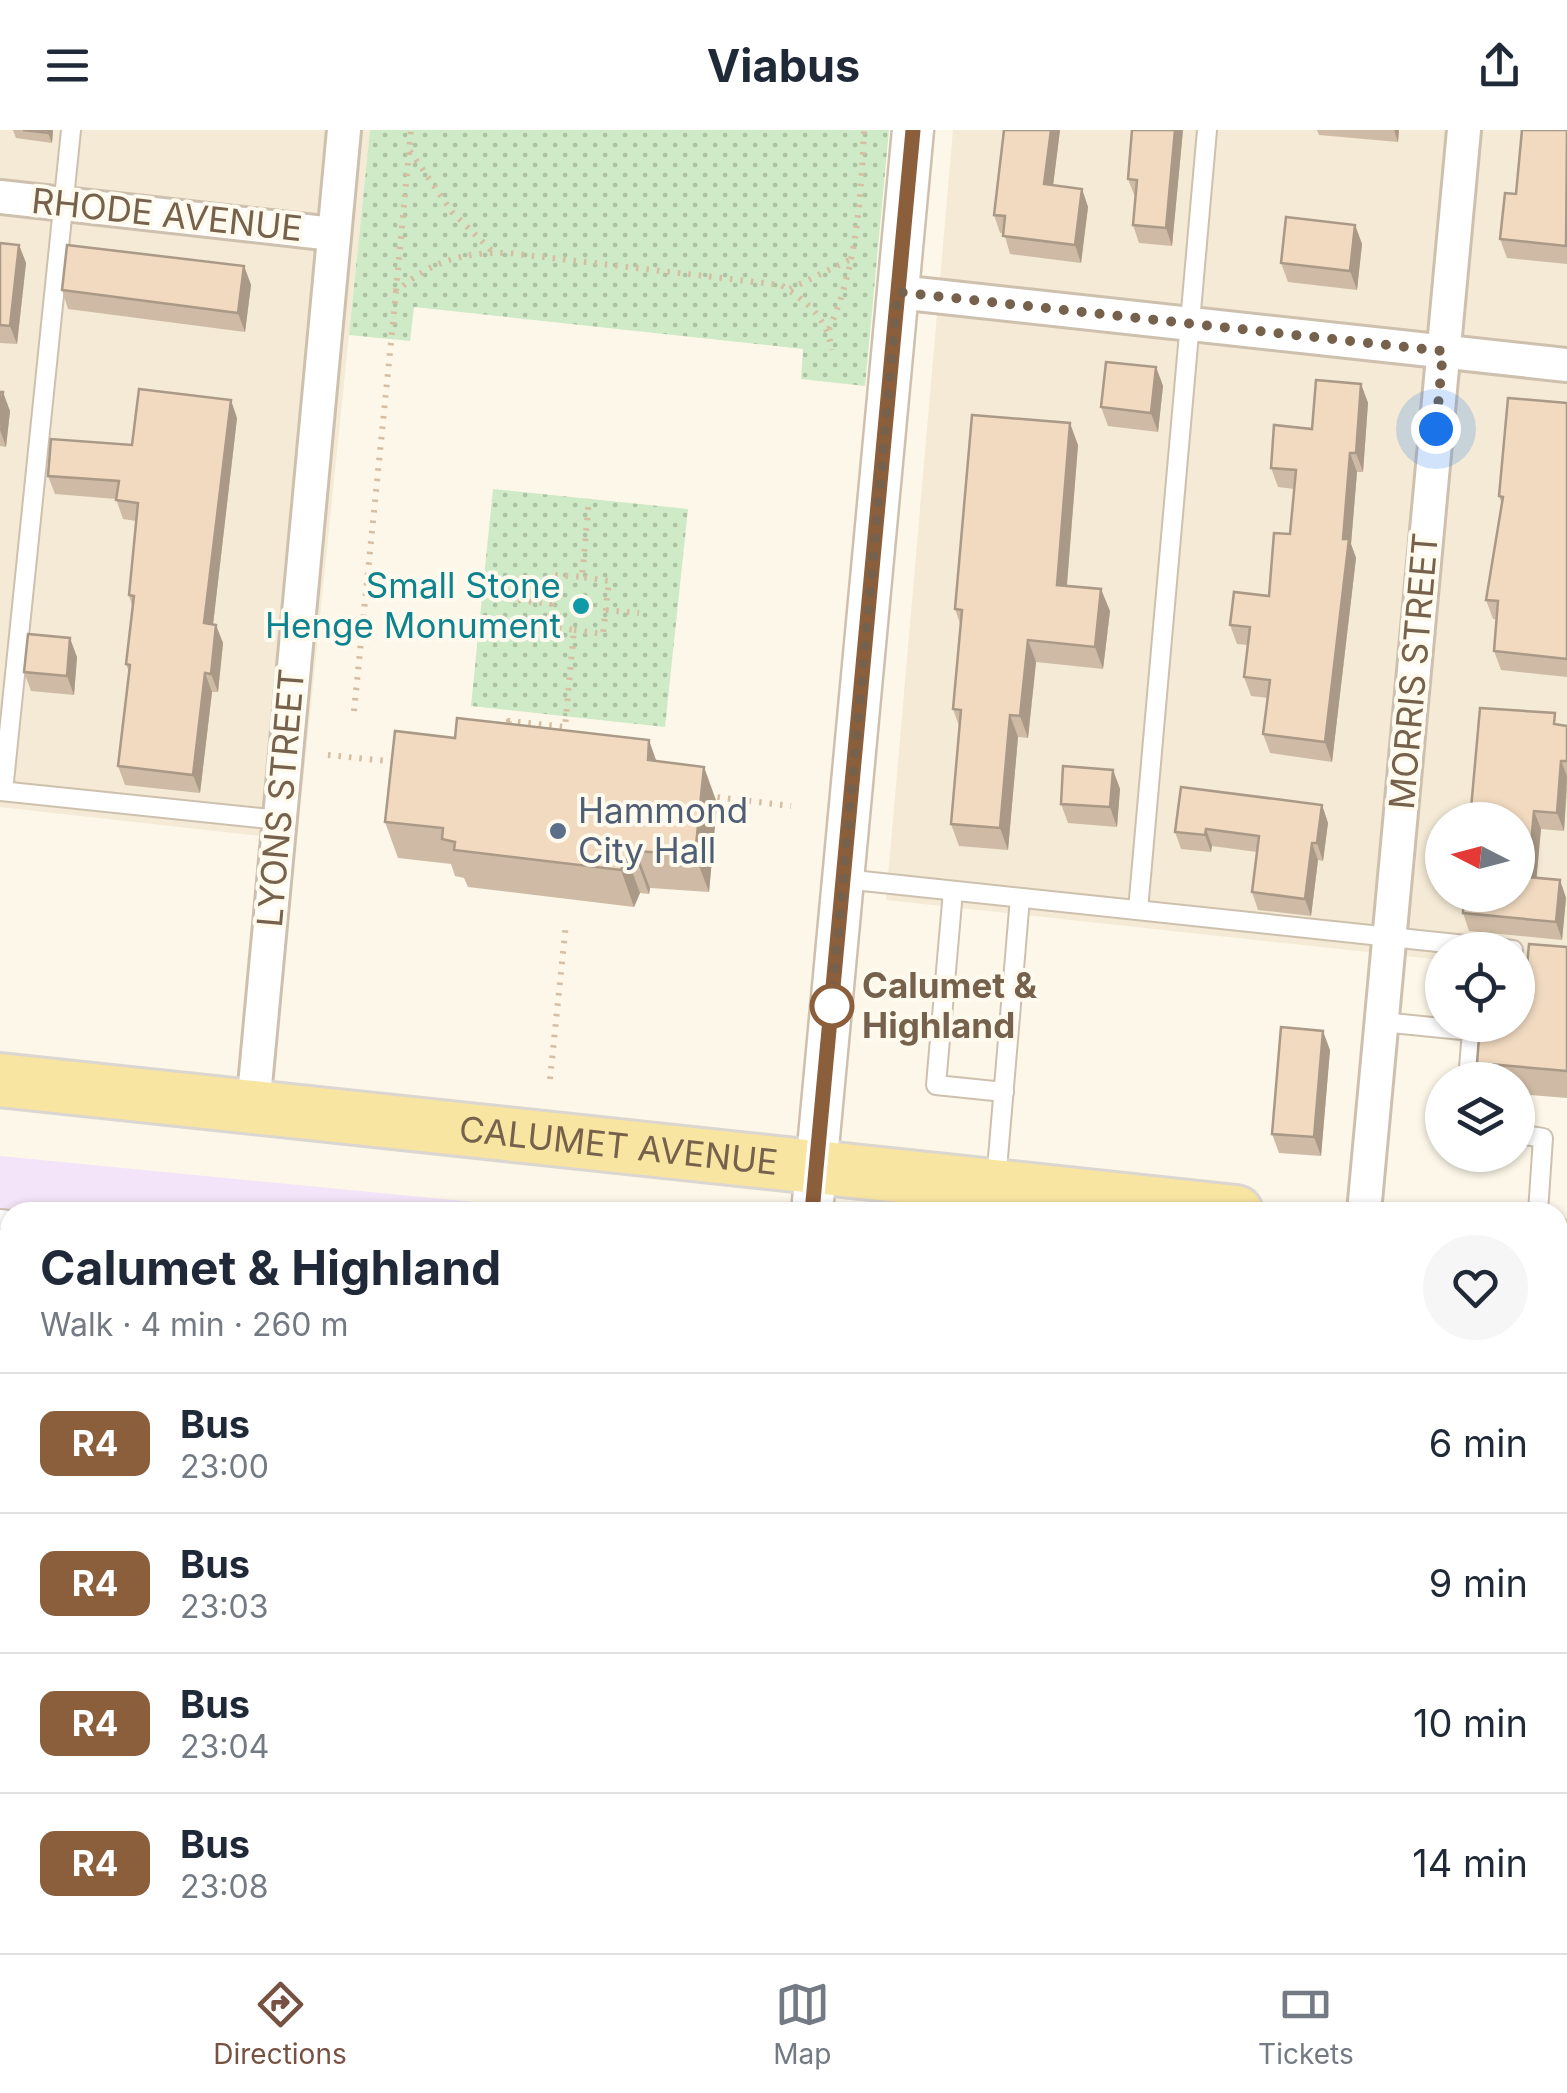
<!DOCTYPE html>
<meta charset="utf-8">
<style>
:root{--surface:#fff;--page:#f6f6f7;--text:#1f2937;--muted:#747a83;--line:#e0e1e3;--accent:#775242}
body{margin:0;font-family:Inter,sans-serif;background:var(--page);color:var(--text);height:100vh;display:flex;flex-direction:column;font-size:38px;white-space:nowrap}
*{box-sizing:border-box;margin:0}
p{font-size:32px;color:var(--muted)}
.icon{flex:none;width:55px;height:55px;fill:none;stroke:currentColor;stroke-width:2;stroke-linecap:round;stroke-linejoin:round}
.map{position:relative;flex:1;overflow:hidden}
.side{position:absolute;left:0px;top:1072px;width:1568px;height:752px;display:flex;flex-direction:column;background:var(--surface);border-radius:30px 30px 0 0;box-shadow:0 2px 8px #0004}
.side>*{flex:none}
.badge{padding:0 20px;border-radius:15px;font-size:35px;line-height:65px}
.needle{width:65px;rotate:276deg}
.tools{position:absolute;left:1425px;top:672px;display:grid;gap:20px}
.tools a{display:grid;place-items:center;width:110px;height:110px;border-radius:50%;background:var(--surface);box-shadow:0 2px 8px #0004;font-size:50px}
.you{position:absolute;width:50px;height:50px;margin:-25px;border:8px solid #fff;border-radius:50%;background:#1a73e8;box-shadow:0 0 0 15px #1a73e833}
.map>.badge{position:absolute;translate:-50% -50%;box-shadow:0 0 0 5px #fff}
.round{display:grid;place-items:center;flex:none;width:105px;height:105px;border-radius:52px;background:var(--page)}
.head{display:flex;align-items:center;justify-content:space-between;height:170px;padding:0 40px}
h1{font-size:48px;font-weight:700;line-height:75px}
ul{padding:0;list-style:none}
li{display:flex;align-items:center;gap:30px;height:140px;padding:0 40px;border-top:2px solid var(--line)}
li div{flex:1}
li b{display:block;font-size:38px}
li em{font-style:normal}
li .badge{min-width:110px;font-weight:700;text-align:center}
header{display:flex;justify-content:space-between;align-items:center;height:130px;padding:0 40px;background:var(--surface);font-size:45px;font-weight:700}
.tabs{display:flex;justify-content:space-around;align-items:center;height:140px;border-top:2px solid var(--line);background:var(--surface);font-size:28px;color:var(--muted)}
.tabs a{display:grid;justify-items:center;gap:5px}
.tabs .active{color:var(--accent)}
.map>svg:first-child{display:block}
</style>
<header><svg class="icon" aria-label="menu" viewBox="0 0 24 24"><path d="M4 6h16M4 12h16M4 18h16"/></svg>Viabus<svg class="icon" aria-label="share" viewBox="0 0 24 24"><path d="M12 15V3M7 8l5-5 5 5M5 13v7h14v-7"/></svg></header>
<div class="map">
<svg width="1567" height="1823" viewBox="0 0 1567 1823">
<defs>
<pattern id="park-dots" width="8" height="8" patternUnits="userSpaceOnUse" patternTransform="scale(2.5)"><rect width="8" height="8" fill="#cfeac6"/><path d="M2 2h.1M6 6h.1" fill="none" stroke="#adc1a3" stroke-width="1.8" stroke-linecap="round"/></pattern>
</defs>
<rect width="100%" height="100%" fill="#fcf7e8"/>
<g fill="#f4ead6" fill-rule="evenodd">
<polygon points="0,0 370,0 297,710 0,677"/>
<path d="M953 0H1567V844L1518 838V820H1442V830L886 770ZM1442 690H1518V765H1442Z"/>
</g>
<polygon fill="#f4e4f9" points="0,1026 576,1082 10,1082 10,1815 660,1815 659,1823 0,1823"/>
<g fill="url(#park-dots)">
<polygon points="370,0 889,0 865,256 801,249 803,219 414,177 410,211 349,205"/>
<polygon points="493,359 688,379 665,597 471,576"/>
</g>
<g fill="none" stroke-linecap="round" stroke-linejoin="round">
<g stroke="#cec0ae" stroke-width="22">
<g id="service">
<polyline points="0,661 279,690"/>
<polyline points="3,661 71,0"/>
<polyline points="844,749 1513,820"/>
<polyline points="953,761 936,955 1004,962"/>
<polyline points="1138,780 1207,0"/>
<polyline points="1382,892 1472,901 1468,950"/>
<polyline points="1518,1004 1543,1008 1538,1082"/>
<polyline points="996,1051 1020,768"/>
<polyline points="0,1089 10,1090"/>
<polyline points="1558,1402 1567,1403"/>
<polyline points="0,1465 10,1463"/>
<polyline points="1558,1708 1567,1711"/>
<polyline points="591,1823 593,1815"/>
<polyline points="1002,1823 1003,1815"/>
<polyline points="1235,1823 1236,1815"/>
<polyline points="1341,1823 1342,1815"/>
</g>
</g>
<g stroke="#cec0ae" stroke-width="38">
<g id="minor">
<polyline points="0,67 333,104"/>
<polyline points="898,162 1567,235"/>
<polyline points="253,977 344,0"/>
<polyline points="1364,1082 1464,0"/>
<polyline points="1558,1617 1567,1611"/>
</g>
</g>
<g stroke="#cec0ae" stroke-width="45">
<g id="tertiary">
<polyline points="812,1082 913,0"/>
<polyline points="727,1823 728,1815"/>
</g>
</g>
<g stroke="#dbd6d0" stroke-width="58">
<g id="primary">
<path id="s1" d="M0 950 1236 1082"/>
<polyline points="1558,1117 1567,1118"/>
</g>
</g>
<g stroke="#d6bea2" stroke-width="6" stroke-dasharray="2.5 8" stroke-linecap="butt">
<polyline points="410,21 452,82 494,123"/>
<polyline points="790,159 849,130"/>
<polyline points="396,161 411,0"/>
<path d="M829 199C857 137 861 67 864 0"/>
<polyline points="508,469 552,474"/>
<polyline points="606,480 639,483"/>
<polyline points="574,500 603,504 609,451 582,447"/>
<path d="M354 581 396 162C430 131 463 122 509 123L781 155C807 172 827 187 832 220"/>
<polyline points="508,603 509,591 565,597 574,500 550,496 555,445 582,447 589,369"/>
<polyline points="328,625 397,632"/>
<polyline points="707,666 791,676"/>
<polyline points="550,949 566,794"/>
</g>
<use href="#service" stroke="#fff" stroke-width="18"/>
<use href="#minor" stroke="#fff" stroke-width="32"/>
<use href="#tertiary" stroke="#fff" stroke-width="40"/>
<use href="#primary" stroke="#f9e5a2" stroke-width="52"/>
</g>
<g fill="#cfbba5">
<polygon points="13,0 53,0 52,13 16,8"/>
<polygon points="1004,0 1060,0 1053,55 1082,59 1088,77 1081,133 1010,124 1004,103 1000,103 994,85"/>
<polygon points="1132,0 1183,0 1172,116 1139,113 1133,95 1135,67 1128,49"/>
<polygon points="1317,0 1399,0 1398,12 1319,5"/>
<polygon points="1567,0 1567,134 1507,128 1500,109 1516,64"/>
<polygon points="1355,95 1362,114 1357,160 1288,152 1281,133"/>
<polygon points="0,113 19,115 26,133 17,214 0,213"/>
<polygon points="244,136 251,155 245,202 68,179 62,160"/>
<polygon points="1156,237 1163,256 1158,302 1108,296 1101,277"/>
<polygon points="1361,254 1368,273 1363,342 1357,342 1351,414 1356,428 1332,632 1270,623 1263,604 1268,568 1251,566 1244,547 1248,515 1237,514 1230,495 1269,466 1290,404 1294,359 1278,357 1271,338"/>
<polygon points="0,262 10,281 6,317 0,316"/>
<polygon points="1567,273 1567,547 1501,540 1494,521 1497,489 1493,489 1486,470 1502,374 1499,366"/>
<polygon points="237,288 213,494 223,513 218,562 212,562 200,663 125,655 118,636 129,542 126,534 132,476 129,465 136,391 123,389 116,369 55,364 48,346 132,315"/>
<polygon points="1078,315 1067,456 1110,481 1103,539 1036,532 1028,608 1018,607 1008,720 959,716 951,694 959,596 953,579 961,496 955,479"/>
<polygon points="77,527 74,565 31,561 24,542"/>
<polygon points="1559,595 1567,596 1567,661 1564,701 1541,699 1536,748 1560,750 1566,768 1562,810 1469,801 1463,783"/>
<polygon points="656,631 717,673 709,762 650,758 649,764 640,763 634,777 468,757 464,748 455,746 451,734 398,728 385,692"/>
<polygon points="1113,640 1120,659 1117,697 1068,693 1061,674"/>
<polygon points="1322,675 1328,693 1323,731 1318,730 1311,786 1258,780 1252,762 1257,722 1212,716 1211,722 1181,719 1175,702"/>
<polygon points="1567,817 1567,968 1518,964 1518,950 1483,950 1477,933 1525,858"/>
<polygon points="1330,920 1321,1026 1279,1023 1272,1004"/>
</g>
<g fill="#a99986">
<polygon points="49,0 53,0 52,13 48,3"/>
<polygon points="1051,0 1060,0 1051,72 1044,54"/>
<polygon points="1175,0 1183,0 1172,116 1166,98"/>
<polygon points="1394,0 1399,0 1398,12"/>
<polygon points="1082,59 1088,77 1081,133 1075,115"/>
<polygon points="1355,95 1362,114 1357,160 1350,141"/>
<polygon points="19,115 26,133 17,214 10,196"/>
<polygon points="244,136 251,155 245,202 238,183"/>
<polygon points="1156,237 1163,256 1158,302 1151,283"/>
<polygon points="1361,254 1368,273 1363,342 1356,323"/>
<polygon points="3,262 10,281 6,317 0,300"/>
<polygon points="231,270 237,288 211,512 204,493"/>
<polygon points="1070,293 1078,315 1065,477 1057,455"/>
<polygon points="1350,323 1357,342 1351,414 1356,428 1332,632 1325,612"/>
<polygon points="1101,459 1110,481 1103,539 1095,517"/>
<polygon points="216,495 223,513 218,562 211,544"/>
<polygon points="70,508 77,527 74,565 67,546"/>
<polygon points="1028,510 1036,532 1028,608 1020,586"/>
<polygon points="205,543 212,562 200,663 193,645"/>
<polygon points="1010,585 1018,607 1008,720 1000,698"/>
<polygon points="649,610 662,647 648,630"/>
<polygon points="1561,631 1567,646 1564,701 1557,683"/>
<polygon points="704,637 717,673 709,762 695,725"/>
<polygon points="1113,640 1120,659 1117,697 1110,677"/>
<polygon points="1322,675 1328,693 1323,731 1317,713"/>
<polygon points="1534,681 1541,699 1535,765 1528,747"/>
<polygon points="1206,699 1212,716 1211,722 1205,705"/>
<polygon points="1312,713 1318,730 1311,786 1305,769"/>
<polygon points="636,721 650,758 649,764 636,728"/>
<polygon points="627,727 640,763 634,777 621,740"/>
<polygon points="1560,750 1566,768 1562,810 1556,792"/>
<polygon points="1323,901 1330,920 1321,1026 1314,1007"/>
<polygon points="507,1815 521,1815 520,1823 506,1823"/>
</g>
<g fill="#f1dac0" stroke="#a99986" stroke-width="2.5">
<polygon points="23,0 49,0 48,3"/>
<polygon points="1004,0 1051,0 1044,54 1082,59 1075,115 1003,106 1005,86 994,85"/>
<polygon points="1132,0 1175,0 1166,98 1133,95 1137,50 1128,49"/>
<polygon points="1522,0 1567,0 1566,116 1500,109 1505,63 1516,64"/>
<polygon points="1286,87 1355,95 1350,141 1281,133"/>
<polygon points="0,113 19,115 10,196 0,195"/>
<polygon points="67,115 244,136 238,183 62,160"/>
<polygon points="1106,232 1156,237 1151,283 1101,277"/>
<polygon points="1316,250 1361,254 1356,323 1350,323 1343,409 1349,409 1325,612 1263,604 1270,550 1244,547 1250,497 1230,495 1234,462 1269,466 1274,403 1290,404 1296,340 1271,338 1274,295 1312,299"/>
<polygon points="139,259 231,270 204,493 216,495 211,544 205,543 193,645 118,636 130,535 126,534 134,466 129,465 138,373 116,370 119,351 48,346 51,309 132,315"/>
<polygon points="0,262 3,262 0,295"/>
<polygon points="1508,268 1567,273 1567,529 1494,521 1498,471 1486,470 1503,367 1499,366"/>
<polygon points="972,285 1070,293 1057,455 1101,459 1095,517 1028,510 1020,586 1010,585 1000,698 951,694 961,580 953,579 962,480 955,479"/>
<polygon points="28,504 70,508 67,546 24,542"/>
<polygon points="1480,578 1555,583 1554,594 1567,596 1567,631 1561,631 1557,683 1534,681 1528,747 1560,750 1556,792 1463,783 1464,765 1518,765 1518,690 1470,690"/>
<polygon points="457,588 649,610 648,630 704,637 695,725 636,721 636,728 627,727 621,740 454,720 455,712 442,709 443,698 385,692 395,601 455,608"/>
<polygon points="1063,636 1113,640 1110,677 1061,674"/>
<polygon points="1181,657 1322,675 1317,713 1312,713 1305,769 1252,762 1259,706 1206,699 1205,705 1175,702"/>
<polygon points="1529,814 1567,817 1567,941 1477,933 1480,895 1518,895 1518,857 1525,858"/>
<polygon points="1281,897 1323,901 1314,1007 1272,1004"/>
<polygon points="0,1470 10,1471 10,1815 507,1815 506,1823 0,1823"/>
</g>
<g fill="none" stroke-linecap="round" stroke-linejoin="round">
<g stroke="#fff" stroke-width="22">
<polyline id="line" points="812,1082 913,0"/>
</g>
<use href="#line" stroke="#8b5e3c" stroke-width="15"/>
<polyline stroke="#76614c" stroke-width="10" stroke-dasharray="0 18" points="832,876 830,893 898,162 1443,221 1436,299"/>
</g>
<circle fill="#0f9aa8" stroke="#fffaee" stroke-width="4" cx="581" cy="476" r="10"/>
<circle fill="#5c6f8a" stroke="#fffaee" stroke-width="4" cx="558" cy="701" r="10"/>
<circle fill="#fff" stroke="#8b5e3c" stroke-width="5" cx="832" cy="876" r="20"/>
<g text-anchor="middle" stroke-width="8" stroke-linejoin="round" paint-order="stroke">
<g font-size="35" fill="#76614c" stroke="#fffaee">
<text transform="translate(167 85) rotate(6)" y="12">RHODE AVENUE</text>
<text transform="translate(1414 541) rotate(-85)" y="12">MORRIS STREET</text>
<text transform="translate(281 668) rotate(-85)" y="12">LYONS STREET</text>
<text dy="12" stroke="none"><textPath href="#s1" startOffset="622">CALUMET AVENUE</textPath></text>
</g>
<g font-size="35" fill="#0d838f" stroke="#fffaee" text-anchor="end">
<text x="561" y="468">Small Stone<tspan x="561" dy="40">Henge Monument</tspan></text>
</g>
<g font-size="35" fill="#4e5e75" stroke="#fffaee" text-anchor="start">
<text x="578" y="693">Hammond<tspan x="578" dy="40">City Hall</tspan></text>
</g>
<g font-size="35" font-weight="bold" fill="#76614c" stroke="#fffaee" text-anchor="start">
<text x="862" y="868">Calumet &amp;<tspan x="862" dy="40">Highland</tspan></text>
</g>
</g>
</svg>
<div class="tools">
<a><svg class="needle" viewBox="-14 -14 28 28"><path d="M0-13l5 13h-10z" fill="#e53935"/><path d="M0 13l5-13h-10z" fill="#747a83"/></svg></a>
<a><svg class="icon" aria-label="locate" viewBox="0 0 24 24"><circle cx="12" cy="12" r="6"/><path d="M12 2v4M12 18v4M2 12h4M18 12h4"/></svg></a>
<a><svg class="icon" aria-label="layers" viewBox="0 0 24 24"><path d="M12 4l9 5-9 5-9-5zM3 14l9 5 9-5"/></svg></a>
</div>
<div class="you" style="left:1436px;top:299px"></div>
<section class="side">
<div class="head"><div><h1>Calumet &amp; Highland</h1><p>Walk · 4 min · 260 m</p></div><a class="round"><svg class="icon" aria-label="heart" viewBox="0 0 24 24"><path d="M12 20l-8-8c-3-5 5-10 8-4 3-6 11-1 8 4z"/></svg></a></div>
<ul>
<li><span class="badge" style="background:#8b5e3c;color:#fff">R4</span><div><b>Bus</b><p>23:00</p></div><em>6 min</em></li>
<li><span class="badge" style="background:#8b5e3c;color:#fff">R4</span><div><b>Bus</b><p>23:03</p></div><em>9 min</em></li>
<li><span class="badge" style="background:#8b5e3c;color:#fff">R4</span><div><b>Bus</b><p>23:04</p></div><em>10 min</em></li>
<li><span class="badge" style="background:#8b5e3c;color:#fff">R4</span><div><b>Bus</b><p>23:08</p></div><em>14 min</em></li>
</ul>
</section>
</div>
<nav class="tabs">
<a class="active"><svg class="icon" aria-label="directions" viewBox="0 0 24 24"><path d="M12 3l9 9-9 9-9-9zM9 14v-3h6M13 9l2 2-2 2"/></svg>Directions</a>
<a><svg class="icon" aria-label="map" viewBox="0 0 24 24"><path d="M3 6l6-2 6 2 6-2v14l-6 2-6-2-6 2zM9 4v14M15 6v14"/></svg>Map</a>
<a><svg class="icon" aria-label="tickets" viewBox="0 0 24 24"><path d="M3 7h18v10H3zM15 7v10"/></svg>Tickets</a>
</nav>
